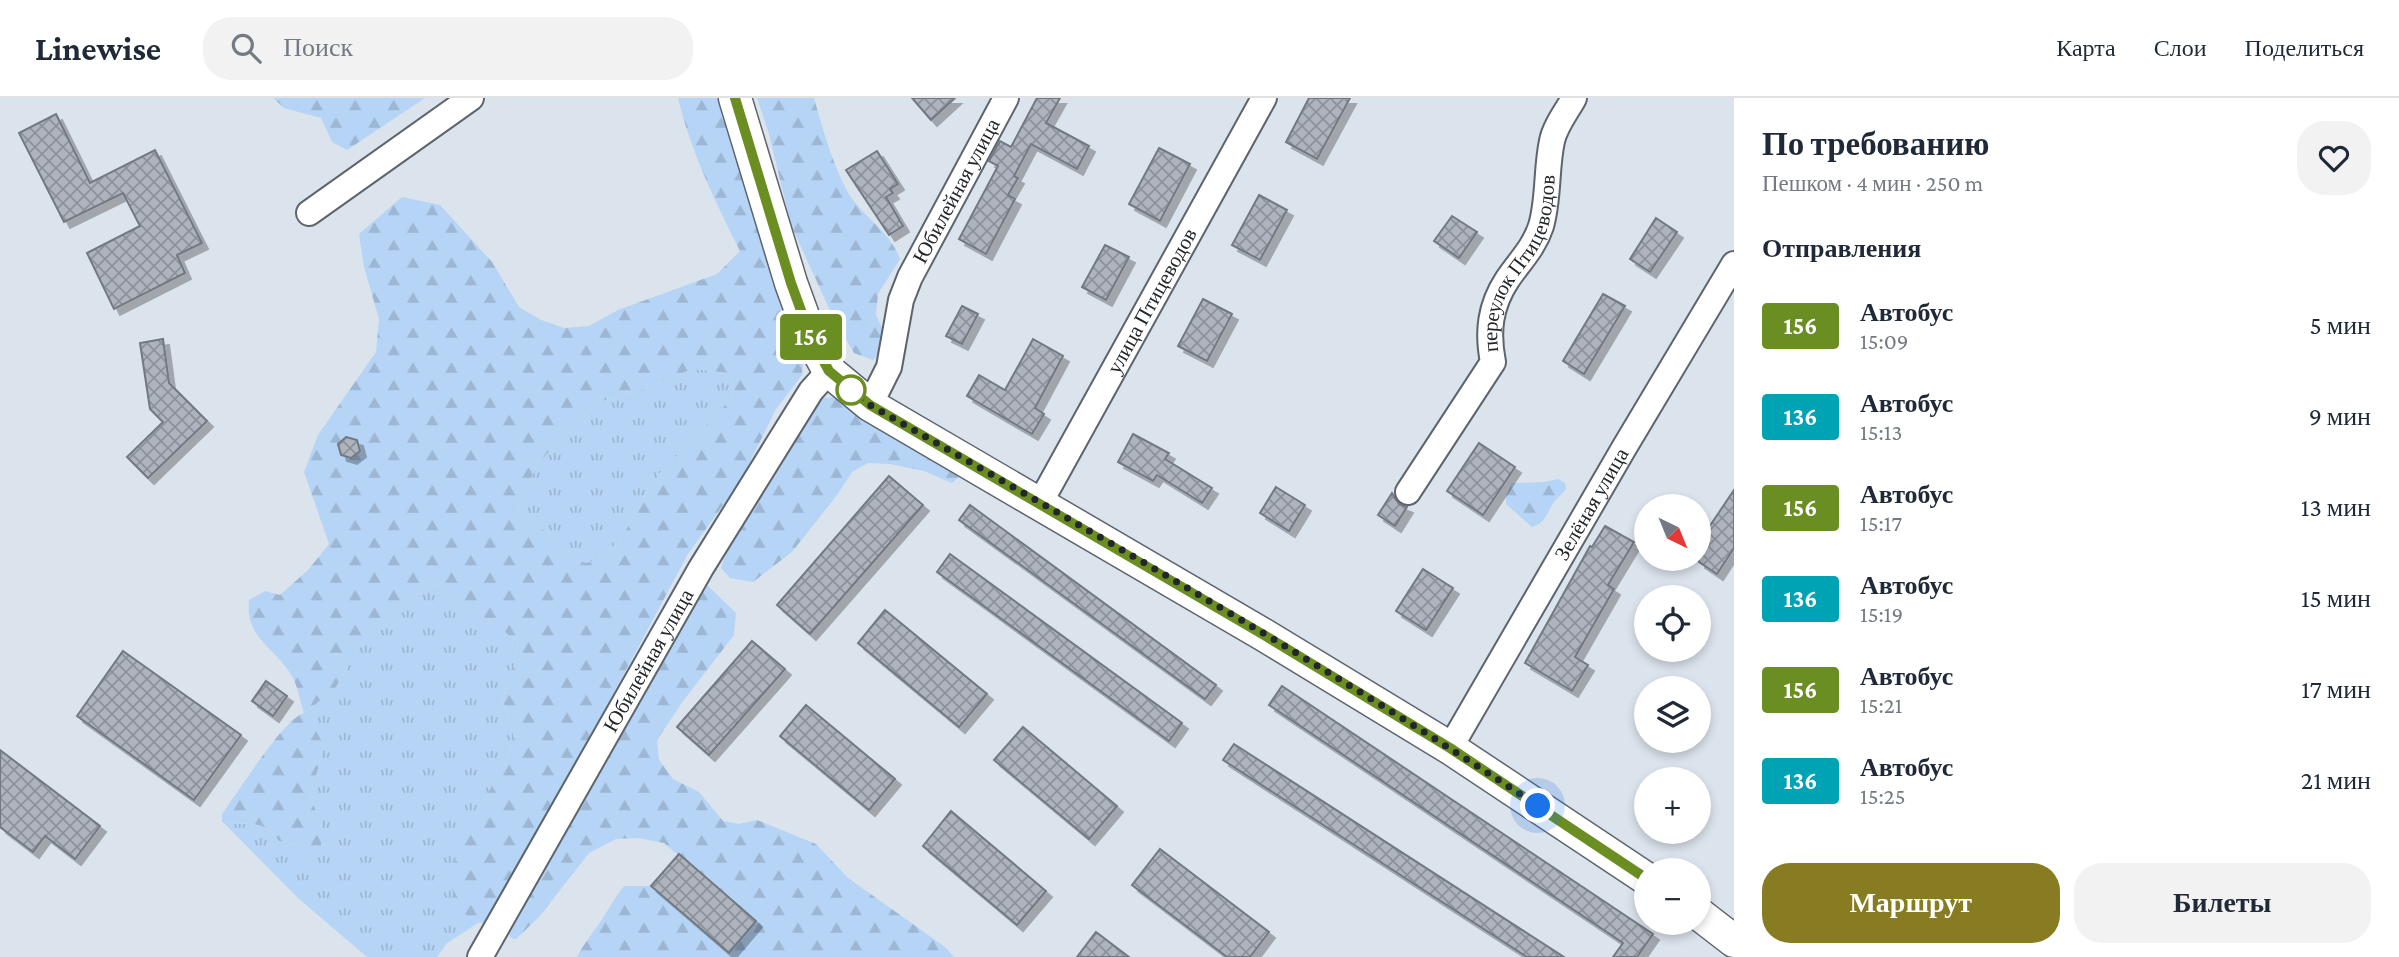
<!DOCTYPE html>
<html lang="ru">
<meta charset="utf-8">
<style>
:root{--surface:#fff;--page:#f2f2f3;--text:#1f2937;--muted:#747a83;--line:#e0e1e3;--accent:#887c22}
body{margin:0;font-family:"Crimson Pro",serif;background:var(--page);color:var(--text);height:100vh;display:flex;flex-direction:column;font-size:26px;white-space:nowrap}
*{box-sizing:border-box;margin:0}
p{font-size:23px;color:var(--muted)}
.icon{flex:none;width:38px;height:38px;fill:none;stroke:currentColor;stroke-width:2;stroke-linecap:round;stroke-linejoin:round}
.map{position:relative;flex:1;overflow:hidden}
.sheet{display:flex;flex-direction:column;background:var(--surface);width:665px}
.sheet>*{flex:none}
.badge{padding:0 14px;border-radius:5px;font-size:24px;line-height:46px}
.needle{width:46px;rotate:137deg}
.tools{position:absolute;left:1634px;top:396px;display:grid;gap:14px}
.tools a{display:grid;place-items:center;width:77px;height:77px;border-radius:50%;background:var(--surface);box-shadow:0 4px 10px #0003;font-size:35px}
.you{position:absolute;width:35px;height:35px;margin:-18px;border:5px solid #fff;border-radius:50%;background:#1a73e8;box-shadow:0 0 0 10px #1a73e833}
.map>.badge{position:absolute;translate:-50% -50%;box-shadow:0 0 0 4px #fff}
h2{padding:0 28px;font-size:26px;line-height:63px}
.round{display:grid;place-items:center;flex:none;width:74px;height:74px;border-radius:28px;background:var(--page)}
.summary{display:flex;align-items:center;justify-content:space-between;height:119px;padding:0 28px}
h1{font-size:33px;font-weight:700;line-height:52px}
.button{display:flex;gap:14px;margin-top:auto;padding:14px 28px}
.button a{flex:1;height:80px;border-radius:28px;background:var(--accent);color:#fff;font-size:28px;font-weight:700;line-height:80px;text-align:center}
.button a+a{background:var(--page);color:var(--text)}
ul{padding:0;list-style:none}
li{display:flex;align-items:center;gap:21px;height:91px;padding:0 28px}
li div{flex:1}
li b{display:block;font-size:26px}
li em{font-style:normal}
li .badge{min-width:77px;font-weight:700;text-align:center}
header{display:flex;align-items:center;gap:42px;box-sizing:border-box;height:98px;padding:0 35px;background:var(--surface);border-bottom:2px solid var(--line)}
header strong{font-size:33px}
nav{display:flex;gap:38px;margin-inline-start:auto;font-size:24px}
.search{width:490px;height:63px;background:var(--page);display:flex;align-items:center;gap:18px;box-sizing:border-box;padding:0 24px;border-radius:28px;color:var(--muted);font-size:26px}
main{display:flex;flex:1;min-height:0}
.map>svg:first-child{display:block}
</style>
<header>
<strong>Linewise</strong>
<div class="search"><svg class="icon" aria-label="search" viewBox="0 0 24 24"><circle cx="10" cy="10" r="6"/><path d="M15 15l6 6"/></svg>Поиск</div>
<nav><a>Карта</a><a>Слои</a><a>Поделиться</a></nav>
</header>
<main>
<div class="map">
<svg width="1734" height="859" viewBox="0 0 1734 859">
<defs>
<pattern id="grass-tufts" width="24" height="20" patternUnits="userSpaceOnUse" patternTransform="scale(1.75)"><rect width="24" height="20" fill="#b5d4f6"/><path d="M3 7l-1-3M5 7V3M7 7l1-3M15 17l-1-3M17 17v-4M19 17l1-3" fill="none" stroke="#9cb6d3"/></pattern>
<pattern id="forest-firs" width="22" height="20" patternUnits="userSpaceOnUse" patternTransform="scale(1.75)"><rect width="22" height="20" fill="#b5d4f6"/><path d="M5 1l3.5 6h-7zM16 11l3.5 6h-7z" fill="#9cb6d3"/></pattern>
<pattern id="building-cross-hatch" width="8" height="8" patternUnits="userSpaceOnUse" patternTransform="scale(1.75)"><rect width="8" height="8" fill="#adb4bd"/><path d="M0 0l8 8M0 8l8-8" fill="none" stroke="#8d929a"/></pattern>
<filter id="shadow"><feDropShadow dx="6" dy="6" stdDeviation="0" flood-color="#0004"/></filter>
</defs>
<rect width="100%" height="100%" fill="#dbe3ec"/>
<g fill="url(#grass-tufts)">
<polygon points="692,271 731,274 734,298 659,376 626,432 608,456 587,465 569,461 550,437 518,412 536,369 561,339 599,304 644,291"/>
<path d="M435 486 518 543 511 583 502 599 514 640 502 673 475 715 466 817 478 825 447 845 437 859H367L298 800 222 723C247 731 260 717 279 743L296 747 304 752 321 728 310 696 319 668 323 645 304 616 336 589 364 541 400 506Z"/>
</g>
<g fill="url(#forest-firs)" fill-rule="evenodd">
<polygon points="273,0 425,0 347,52 332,44 321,20 284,10"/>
<path d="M678 0H723L804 250 802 277 776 311 741 382 688 456 496 815 488 824 478 825 466 817 453 797 451 774 475 715 502 673 514 640 502 599 511 583 518 543 435 486 400 506 364 541 336 589 305 615 323 645 319 668 310 696 321 728V747L317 752H304L296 747 279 743C260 717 247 731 222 723V716C237 696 284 620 304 615 300 603 298 589 292 578 275 549 245 541 249 502L265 493 280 497 308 472 329 446 304 374 318 337 376 254 379 221 364 169 359 136 402 99 440 107 492 164 519 209 541 222 564 230 589 228 618 212 717 176 740 153C715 103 691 54 678 0ZM692 271 731 275 734 298 659 376 626 432 608 456 587 465 569 461 550 437 518 412 536 369 561 339 599 304 644 291Z"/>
<path d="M757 0H814C822 29 836 78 853 102 869 123 891 136 900 161L878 196 876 217 884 234 880 256 873 262 854 255 833 219 791 127 769 36Z"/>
<polygon points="844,299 961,377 952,385 924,373 890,366 868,365 852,374 837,397 792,454 753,484 730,480 721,470 732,437 770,385 799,328 816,300"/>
<path d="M1558 381 1565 385 1566 391C1562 396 1558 399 1554 404 1546 416 1547 424 1532 429L1506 406V398L1512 385 1545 384Z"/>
<path d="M707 487 736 515 734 537 683 603 657 642 659 662 673 681 699 694 723 723 739 726 757 722 816 746 848 780 945 849 954 859H577C583 847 591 837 599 826 608 813 614 800 624 788H651L729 855 756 823 664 745 638 740 616 741 589 755 539 819 516 841 511 840 508 834 700 490Z"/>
</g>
<g fill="url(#building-cross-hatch)" stroke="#727982" stroke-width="2" filter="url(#shadow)">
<polygon points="912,0 955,0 931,22"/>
<polygon points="1037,0 1060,0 1046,25 1089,48 1077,71 1031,46 1014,78 1018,80 1008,97 1015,101 986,156 959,141 998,68 989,63 1000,43 1011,49"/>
<polygon points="1309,0 1350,0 1317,61 1286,44"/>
<polygon points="56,16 90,85 155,52 202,145 177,157 185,175 114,211 87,155 140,128 123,95 64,124 19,35"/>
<polygon points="1159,50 1190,66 1160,123 1129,106"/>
<polygon points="877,53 898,86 890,91 893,95 886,99 903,128 889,137 846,72"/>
<polygon points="1259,97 1287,112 1260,162 1232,147"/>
<polygon points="1452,118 1477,134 1459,160 1434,143"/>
<polygon points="1656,120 1677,134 1650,174 1630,161"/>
<polygon points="1105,147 1129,159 1106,202 1082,189"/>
<polygon points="1603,196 1625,208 1584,276 1563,263"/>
<polygon points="1203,201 1232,216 1207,263 1178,248"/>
<polygon points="962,208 978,216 962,246 946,238"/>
<polygon points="163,241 169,285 207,323 148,380 127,359 163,324 150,311 140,245"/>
<polygon points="1033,241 1063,258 1035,310 1044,316 1032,336 967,298 979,277 1005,292"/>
<polygon points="1133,336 1169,355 1165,361 1212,390 1202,405 1157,377 1153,383 1118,364"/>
<polygon points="346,339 357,342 360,353 351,360 341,357 338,346"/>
<polygon points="1479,345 1515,369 1483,417 1447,393"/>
<polygon points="889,378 923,407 810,536 777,507"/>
<polygon points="1276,389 1305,407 1289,433 1260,415"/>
<polygon points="1734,392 1734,450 1717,476 1699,464 1699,444"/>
<polygon points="1392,395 1399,406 1407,409 1395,428 1378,417"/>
<polygon points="970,407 1216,587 1205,601 959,422"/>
<polygon points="1605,428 1634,444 1608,487 1614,491 1575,559 1588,567 1572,593 1525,565 1590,448 1592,449"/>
<polygon points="950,456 1182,625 1169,643 937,474"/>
<polygon points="1423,471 1453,490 1426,532 1396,513"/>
<polygon points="885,512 987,596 959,629 858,545"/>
<polygon points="752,543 785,571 709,657 677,629"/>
<polygon points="123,553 241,637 194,702 77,618"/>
<polygon points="266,583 287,598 273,618 252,603"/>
<polygon points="1282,588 1653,836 1637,859 1613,859 1623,845 1269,607"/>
<polygon points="806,607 895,681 869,712 780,638"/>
<polygon points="1023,629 1117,708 1089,741 994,662"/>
<polygon points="1234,646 1564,859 1527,859 1223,662"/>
<polygon points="0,652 100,728 75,761 45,738 33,754 0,729"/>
<polygon points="951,713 1046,793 1017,827 923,748"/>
<polygon points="1160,751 1269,834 1250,859 1227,859 1132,787"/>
<polygon points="679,756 756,823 729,855 651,788"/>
<polygon points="1096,834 1129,859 1077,859"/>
</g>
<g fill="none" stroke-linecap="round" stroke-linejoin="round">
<g stroke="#5d646c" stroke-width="28">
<g id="minor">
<polyline points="309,115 471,0"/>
<path id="s1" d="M870 307 889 269 901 202 910 179 1006 0"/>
<path id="s2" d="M1408 394 1493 264C1487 234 1490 208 1507 182 1519 164 1534 150 1541 128 1549 101 1546 70 1552 43 1555 28 1567 13 1574 0"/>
<path id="s3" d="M1040 405 1264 0"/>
<path id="s4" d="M1450 650 1624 350 1734 166"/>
<path id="s5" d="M480 859 701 470 811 293 829 273"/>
</g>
</g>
<g stroke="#5d646c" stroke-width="35">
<g id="tertiary">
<polyline points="735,0 791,185 811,240 829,273 870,307 1264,537 1450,650 1647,781"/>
<polyline points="1699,816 1734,843"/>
</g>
</g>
<use href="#minor" stroke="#fff" stroke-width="24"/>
<use href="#tertiary" stroke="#fff" stroke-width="32"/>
</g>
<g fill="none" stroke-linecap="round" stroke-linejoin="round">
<g stroke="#fff" stroke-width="16">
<polyline id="line" points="735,0 791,185 811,240 829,273 870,307 1264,537 1450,650 1647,781"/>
</g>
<use href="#line" stroke="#6b8e23" stroke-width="10"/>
<path stroke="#24272a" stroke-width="7" stroke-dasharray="0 12.6" d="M851 292 870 307C1095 436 1322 564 1538 708"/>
</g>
<circle fill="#fff" stroke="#6b8e23" stroke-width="3.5" cx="851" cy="292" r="14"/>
<g text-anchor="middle" stroke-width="7" stroke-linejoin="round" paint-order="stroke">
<g font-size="21" fill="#24272a" stroke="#dbe3ec">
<text dy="7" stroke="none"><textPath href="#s1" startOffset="233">Юбилейная улица</textPath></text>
<text dy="7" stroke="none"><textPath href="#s2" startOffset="261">переулок Птицеводов</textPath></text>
<text dy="7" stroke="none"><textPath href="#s3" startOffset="231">улица Птицеводов</textPath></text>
<text dy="7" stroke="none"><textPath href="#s4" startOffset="282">Зелёная улица</textPath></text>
<text dy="7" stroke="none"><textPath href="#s5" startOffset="341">Юбилейная улица</textPath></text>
</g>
</g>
</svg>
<div class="tools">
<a><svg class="needle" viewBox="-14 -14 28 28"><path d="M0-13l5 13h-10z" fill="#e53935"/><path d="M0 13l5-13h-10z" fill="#747a83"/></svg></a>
<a><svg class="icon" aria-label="locate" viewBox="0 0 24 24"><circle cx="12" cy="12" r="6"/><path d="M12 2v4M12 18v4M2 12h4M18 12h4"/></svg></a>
<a><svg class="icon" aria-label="layers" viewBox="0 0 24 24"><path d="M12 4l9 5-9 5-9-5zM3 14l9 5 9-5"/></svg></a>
<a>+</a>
<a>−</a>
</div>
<div class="you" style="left:1538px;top:708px"></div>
<b class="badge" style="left:811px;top:239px;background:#6b8e23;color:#fff">156</b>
</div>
<section class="sheet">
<div class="summary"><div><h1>По требованию</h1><p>Пешком · 4 мин · 250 m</p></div><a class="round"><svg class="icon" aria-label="heart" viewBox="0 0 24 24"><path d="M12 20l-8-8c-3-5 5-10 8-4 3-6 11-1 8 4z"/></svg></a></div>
<h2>Отправления</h2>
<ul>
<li><span class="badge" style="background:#6b8e23;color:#fff">156</span><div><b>Автобус</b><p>15:09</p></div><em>5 мин</em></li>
<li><span class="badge" style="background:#00a3b4;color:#fff">136</span><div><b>Автобус</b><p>15:13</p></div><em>9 мин</em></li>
<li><span class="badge" style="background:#6b8e23;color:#fff">156</span><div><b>Автобус</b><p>15:17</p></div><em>13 мин</em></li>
<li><span class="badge" style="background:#00a3b4;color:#fff">136</span><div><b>Автобус</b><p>15:19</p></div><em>15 мин</em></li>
<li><span class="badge" style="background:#6b8e23;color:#fff">156</span><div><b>Автобус</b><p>15:21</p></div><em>17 мин</em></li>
<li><span class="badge" style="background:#00a3b4;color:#fff">136</span><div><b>Автобус</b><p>15:25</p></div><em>21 мин</em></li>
</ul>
<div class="button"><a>Маршрут</a><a>Билеты</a></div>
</section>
</main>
